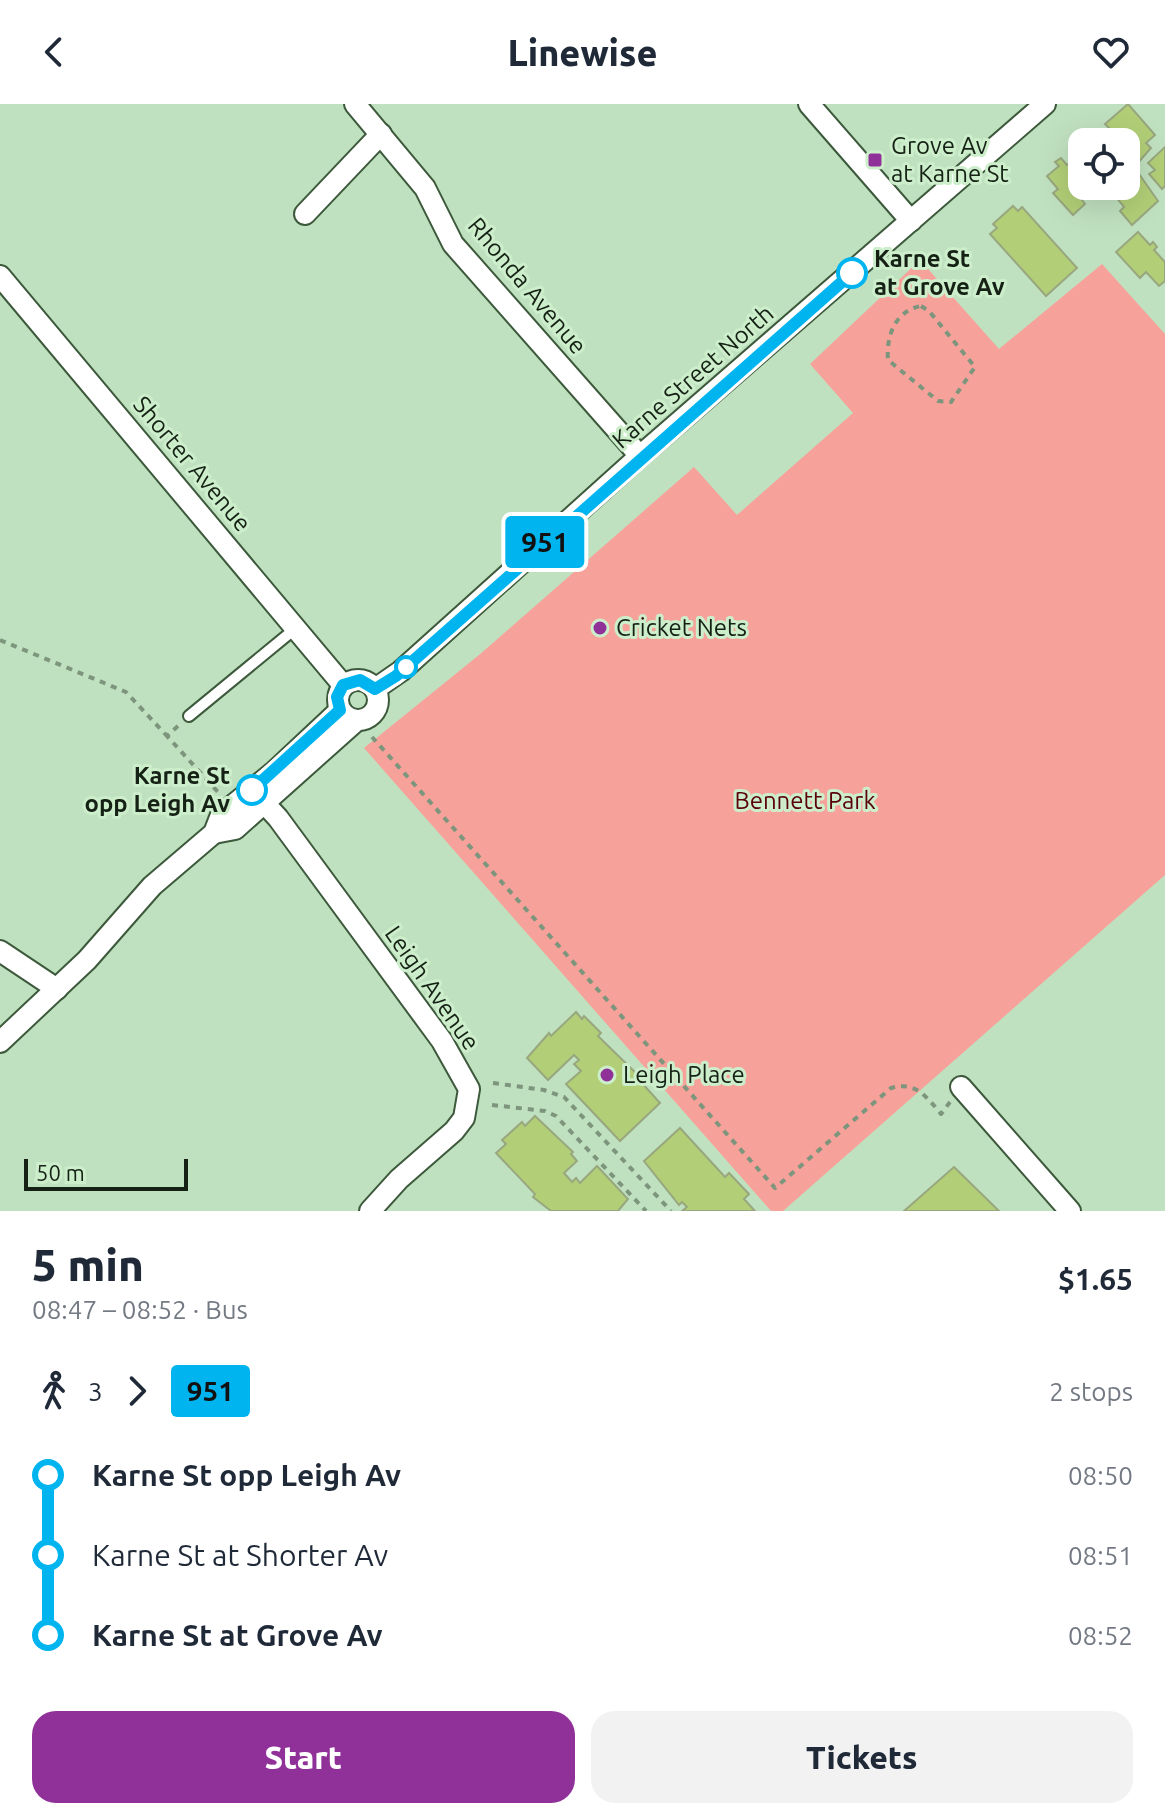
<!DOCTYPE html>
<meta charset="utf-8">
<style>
:root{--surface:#fff;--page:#f2f2f3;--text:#1f2937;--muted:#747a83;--accent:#903099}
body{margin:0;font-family:Ubuntu,sans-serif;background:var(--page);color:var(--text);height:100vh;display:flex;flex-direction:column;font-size:30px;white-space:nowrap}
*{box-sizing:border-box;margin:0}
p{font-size:26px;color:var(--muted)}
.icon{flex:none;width:44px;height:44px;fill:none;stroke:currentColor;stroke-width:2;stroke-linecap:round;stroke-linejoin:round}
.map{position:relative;height:1107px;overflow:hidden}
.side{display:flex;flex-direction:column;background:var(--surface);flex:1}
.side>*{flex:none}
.badge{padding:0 16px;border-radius:6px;font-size:28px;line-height:52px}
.buttons{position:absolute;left:1068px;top:24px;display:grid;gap:16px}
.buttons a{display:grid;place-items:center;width:72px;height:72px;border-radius:16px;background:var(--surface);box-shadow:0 8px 32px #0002;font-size:40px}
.scale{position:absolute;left:24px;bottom:20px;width:164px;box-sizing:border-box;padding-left:8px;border:4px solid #152115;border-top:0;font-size:22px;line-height:28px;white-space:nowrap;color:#152115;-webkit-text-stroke:6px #cdeecb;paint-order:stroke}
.map>.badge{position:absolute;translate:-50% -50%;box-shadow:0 0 0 4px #fff}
.legs{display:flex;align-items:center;gap:12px;height:88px;padding:0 32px;font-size:26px}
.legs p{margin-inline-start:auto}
.summary{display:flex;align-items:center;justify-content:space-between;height:136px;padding:0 32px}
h1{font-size:44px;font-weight:800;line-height:60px}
.action{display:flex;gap:16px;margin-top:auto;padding:16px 32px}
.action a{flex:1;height:92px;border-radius:24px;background:var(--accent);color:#fff;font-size:32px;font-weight:800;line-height:92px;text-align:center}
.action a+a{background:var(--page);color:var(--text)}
ul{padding:0 32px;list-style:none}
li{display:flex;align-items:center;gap:28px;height:80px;font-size:30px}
li i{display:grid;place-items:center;width:12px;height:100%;margin:0 10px;background:currentColor}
li i::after{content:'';width:20px;height:20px;margin:-10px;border:6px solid;border-radius:50%;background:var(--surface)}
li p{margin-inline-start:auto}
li:first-child i{background:linear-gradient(#0000 50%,currentColor 0)}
li:last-child i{background:linear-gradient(currentColor 50%,#0000 0)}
header{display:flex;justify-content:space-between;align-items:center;height:104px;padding:0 32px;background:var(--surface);font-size:36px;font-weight:800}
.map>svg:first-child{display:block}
</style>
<header><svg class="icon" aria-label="back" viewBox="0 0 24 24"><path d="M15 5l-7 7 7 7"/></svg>Linewise<svg class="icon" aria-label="heart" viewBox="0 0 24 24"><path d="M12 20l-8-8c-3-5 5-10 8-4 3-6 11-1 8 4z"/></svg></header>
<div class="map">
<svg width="1165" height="1107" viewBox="0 0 1165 1107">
<rect width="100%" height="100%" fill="#c0e1bf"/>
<polygon fill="#f7a19b" points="920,156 999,245 1102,160 1165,230 1165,771 783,1107 771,1107 364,644 479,551 694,363 737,411 853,309 810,260"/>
<g fill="#b2cf77" stroke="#98a77f" stroke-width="2">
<polygon points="1128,0 1155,31 1146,39 1151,44 1136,61 1131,56 1126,60 1126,38 1094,38 1109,24 1105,20"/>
<polygon points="1165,43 1165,82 1162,85 1149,70 1155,66 1148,59"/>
<polygon points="1082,48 1082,82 1100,82 1082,96 1085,100 1073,111 1053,89 1058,85 1047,72 1059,62 1055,58 1061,54 1067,61"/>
<polygon points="1137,67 1158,97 1132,121 1120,107 1124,103 1116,93"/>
<polygon points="1013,102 1018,107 1022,103 1077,164 1046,192 990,130 997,124 993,120"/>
<polygon points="1138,128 1150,141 1153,138 1157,143 1154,146 1165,158 1165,177 1159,182 1146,168 1140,174 1116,148"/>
<polygon points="576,908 582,915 584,912 601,929 598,932 643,976 641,978 660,999 620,1037 566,980 581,967 574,960 579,956 574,951 548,976 527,954 549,929 551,932"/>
<polygon points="535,1012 573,1048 571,1050 577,1057 564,1069 572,1078 576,1074 580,1079 597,1062 628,1095 618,1107 551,1107 533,1093 535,1090 496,1049 506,1040 502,1036 522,1018 525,1022"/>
<polygon points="680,1024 725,1073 729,1069 749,1090 744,1095 755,1107 682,1107 687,1103 682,1098 679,1101 644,1057"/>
<polygon points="954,1063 999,1107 904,1107"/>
</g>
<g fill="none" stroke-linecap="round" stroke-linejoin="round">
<g stroke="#3d593c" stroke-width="14">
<polyline id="lane" points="189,612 296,524"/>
</g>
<g stroke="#3d593c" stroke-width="24">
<g id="street">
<polyline points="355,0 425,84 453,140 640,352"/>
<polyline points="809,0 911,117"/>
<polyline points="305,110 381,30"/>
<polyline points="0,172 343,581"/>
<circle cx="358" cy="596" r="20"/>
<polyline points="375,585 401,567 640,352 1045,0"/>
<polyline points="252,686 278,714 442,937 469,985 464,1014 454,1027 399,1075 370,1107"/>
<polyline points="214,729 235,725 356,617"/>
<polyline points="0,847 57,885"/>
<polyline points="0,938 87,856 152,782 214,729 221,711 275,667 340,606"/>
<polyline points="961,983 1070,1107"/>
</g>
</g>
<g stroke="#7c957c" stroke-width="4" stroke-dasharray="6 6" stroke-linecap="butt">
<path d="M921 202 929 207 975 263 951 298 938 297 888 256C886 232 895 207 921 202Z"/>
<polyline points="0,536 126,588 167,632"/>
<polyline points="178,622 167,632 218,688"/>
<path d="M372 633 775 1084 891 984C915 977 926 992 941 1010L950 998"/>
<polyline points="493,979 544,986 564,993 671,1107"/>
<polyline points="492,1001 545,1007 556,1012 646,1107"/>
</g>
<use href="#lane" stroke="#fff" stroke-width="10"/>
<use href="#street" stroke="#fff" stroke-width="20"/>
</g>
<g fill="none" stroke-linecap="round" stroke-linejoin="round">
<g stroke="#fff" stroke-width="18">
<polyline id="line-1" points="252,686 340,606 337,593 343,581 360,576 375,585 396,572 852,169"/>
</g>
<use href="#line-1" stroke="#00b5ef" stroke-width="12"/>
</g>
<g fill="#903099" stroke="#cdeecb" stroke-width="3">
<rect x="867" y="48" width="16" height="16" rx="4"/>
<circle cx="600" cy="524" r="8"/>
<circle cx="607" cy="971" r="8"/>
</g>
<g fill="#fff" stroke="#00b5ef" stroke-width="4">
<circle cx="852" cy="169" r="14"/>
<circle cx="406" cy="563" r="10"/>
<circle cx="252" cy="686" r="14"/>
</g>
<g text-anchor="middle" stroke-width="6" stroke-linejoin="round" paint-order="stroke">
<g font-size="24" fill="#152115" stroke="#cdeecb" text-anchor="start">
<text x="891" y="50">Grove Av<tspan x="891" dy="28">at Karne St</tspan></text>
<text x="616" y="532">Cricket Nets</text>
<text x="623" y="979">Leigh Place</text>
</g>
<g font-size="24" font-weight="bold" fill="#152115" stroke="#cdeecb" text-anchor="start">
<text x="874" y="163">Karne St<tspan x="874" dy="28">at Grove Av</tspan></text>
<text x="230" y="680" text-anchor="end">Karne St<tspan x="230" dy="28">opp Leigh Av</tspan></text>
</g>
<g font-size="24" fill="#152115" stroke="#cdeecb">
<text transform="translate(527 182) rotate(50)" y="8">Rhonda Avenue</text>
<text transform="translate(693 273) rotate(-41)" y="8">Karne Street North</text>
<text transform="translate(192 360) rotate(50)" y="8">Shorter Avenue</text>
<text transform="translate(432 884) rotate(55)" y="8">Leigh Avenue</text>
</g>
<g font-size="24" fill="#5a000a" stroke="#cdeecb">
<text x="805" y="705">Bennett Park</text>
</g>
</g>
</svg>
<div class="buttons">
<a><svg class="icon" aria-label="locate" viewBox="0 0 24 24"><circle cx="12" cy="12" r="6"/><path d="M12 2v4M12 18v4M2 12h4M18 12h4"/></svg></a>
</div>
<div class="scale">50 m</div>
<b class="badge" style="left:545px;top:438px;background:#00b5ef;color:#111">951</b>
</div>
<section class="side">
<div class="summary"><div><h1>5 min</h1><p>08:47 – 08:52 · Bus</p></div><b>$1.65</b></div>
<div class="legs"><svg class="icon" aria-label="walk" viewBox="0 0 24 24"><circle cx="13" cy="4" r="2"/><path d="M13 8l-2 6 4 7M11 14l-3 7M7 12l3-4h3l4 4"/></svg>3<svg class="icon" aria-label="forward" viewBox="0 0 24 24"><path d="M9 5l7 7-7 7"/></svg><b class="badge" style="background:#00b5ef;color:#111">951</b><p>2 stops</p></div>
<ul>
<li><i style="color:#00b5ef"></i><b>Karne St opp Leigh Av</b><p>08:50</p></li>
<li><i style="color:#00b5ef"></i><span>Karne St at Shorter Av</span><p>08:51</p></li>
<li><i style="color:#00b5ef"></i><b>Karne St at Grove Av</b><p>08:52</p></li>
</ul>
<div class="action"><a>Start</a><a>Tickets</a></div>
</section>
